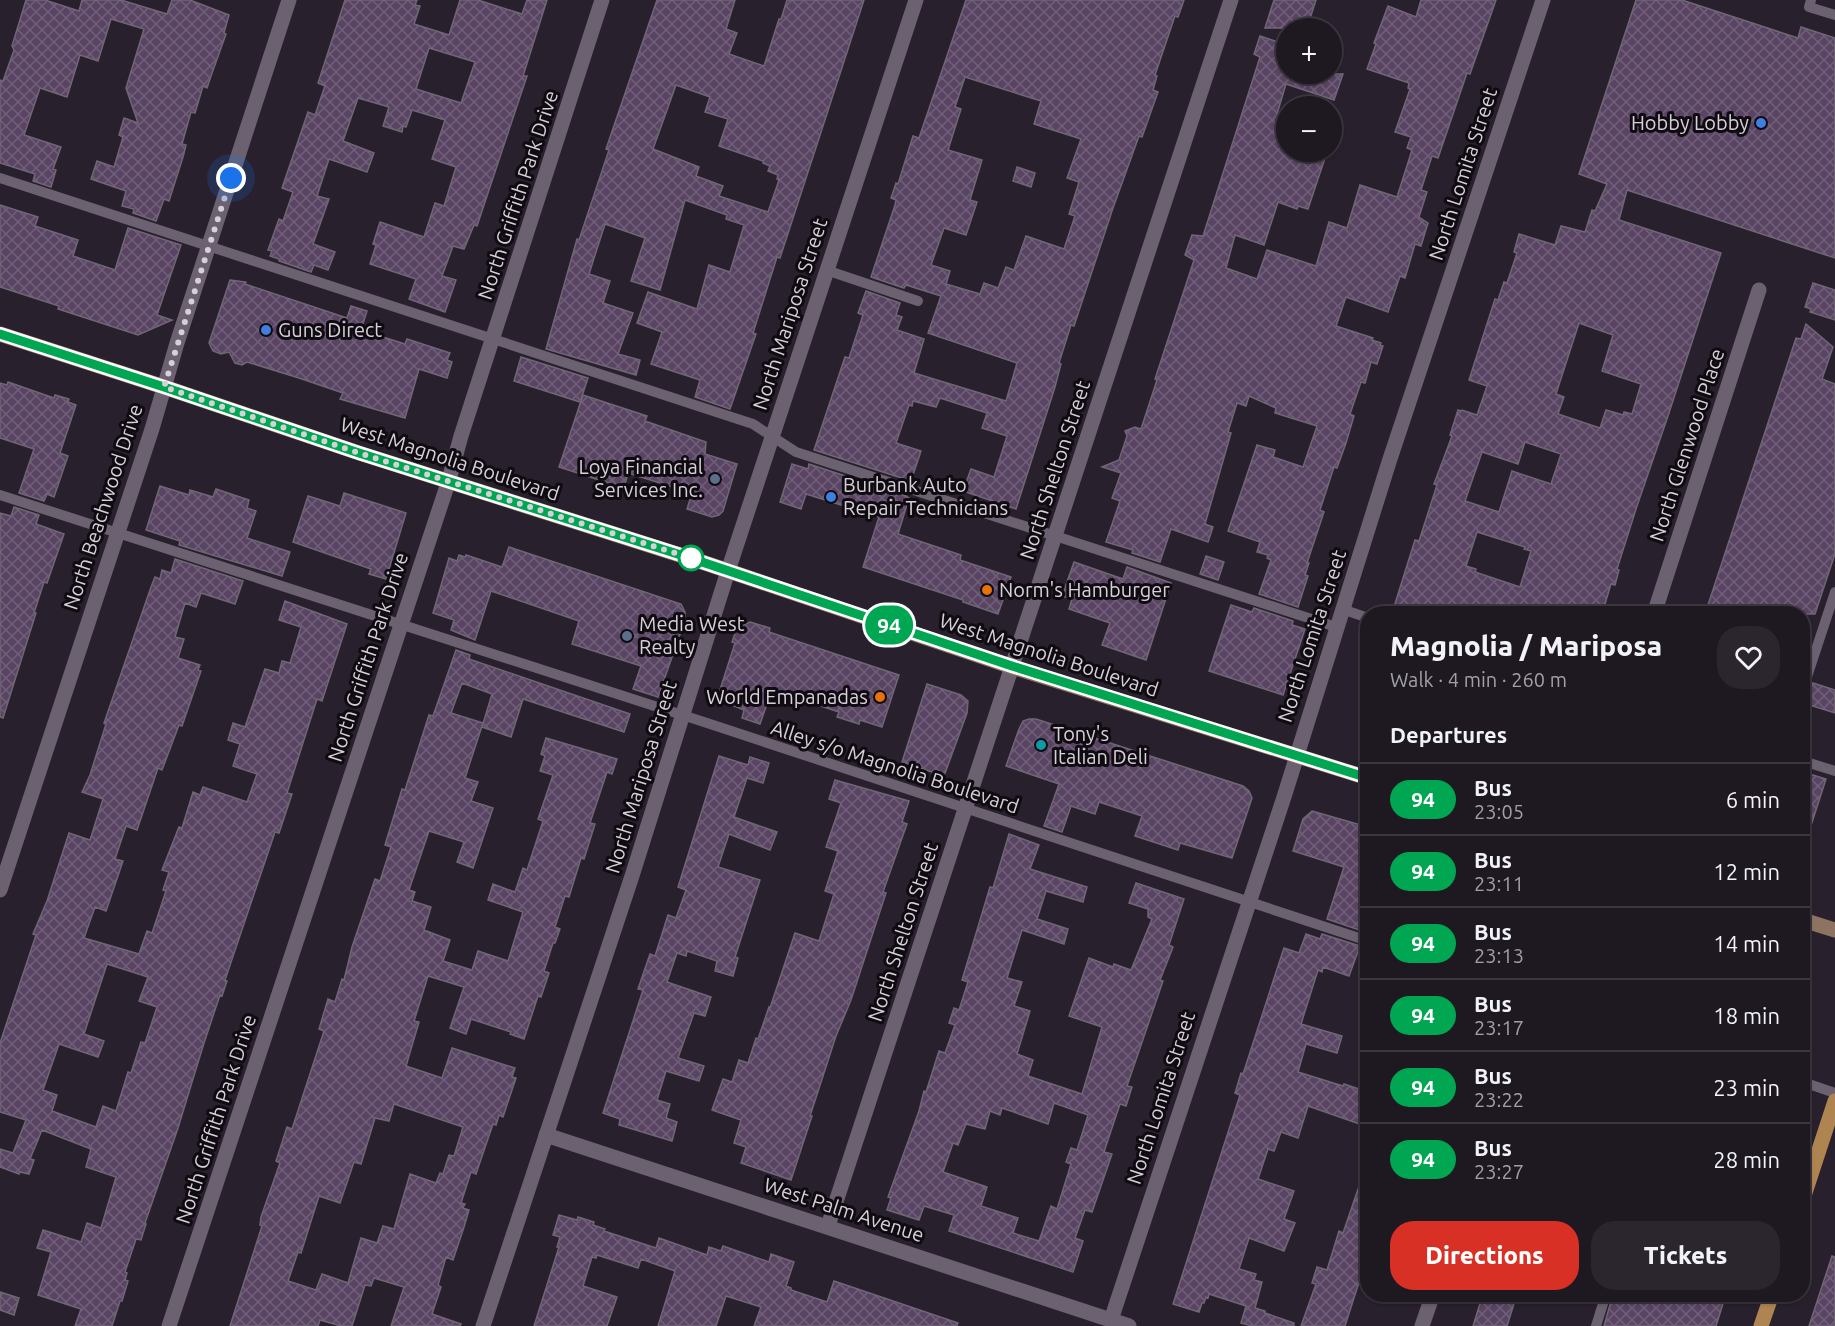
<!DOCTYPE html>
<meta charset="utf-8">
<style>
:root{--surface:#1e1821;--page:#2b252e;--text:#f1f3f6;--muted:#a1a0a5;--line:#3c373f;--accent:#d93025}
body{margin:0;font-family:Ubuntu,sans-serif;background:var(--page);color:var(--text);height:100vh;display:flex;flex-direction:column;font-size:22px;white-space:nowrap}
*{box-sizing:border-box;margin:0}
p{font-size:20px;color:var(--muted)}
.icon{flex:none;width:33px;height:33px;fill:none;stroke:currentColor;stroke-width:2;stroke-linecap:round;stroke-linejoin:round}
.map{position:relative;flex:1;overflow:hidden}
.drawer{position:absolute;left:1360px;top:606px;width:450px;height:696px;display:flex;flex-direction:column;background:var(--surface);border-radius:24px;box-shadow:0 2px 4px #0004,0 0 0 2px var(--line)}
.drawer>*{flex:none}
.badge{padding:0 12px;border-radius:20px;font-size:21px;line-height:39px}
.controls{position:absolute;left:1276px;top:18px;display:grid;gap:12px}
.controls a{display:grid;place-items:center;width:66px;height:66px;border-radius:50%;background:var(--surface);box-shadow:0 2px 4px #0004,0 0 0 2px var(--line);font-size:30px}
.you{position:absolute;width:30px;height:30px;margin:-15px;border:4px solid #fff;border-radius:50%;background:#1a73e8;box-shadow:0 0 0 9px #1a73e833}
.map>.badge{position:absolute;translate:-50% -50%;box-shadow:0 0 0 3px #fff}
h2{padding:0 30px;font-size:22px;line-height:54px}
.round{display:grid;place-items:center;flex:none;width:63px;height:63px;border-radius:24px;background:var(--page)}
.head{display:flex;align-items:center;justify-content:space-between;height:102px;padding:0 30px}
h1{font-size:28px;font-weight:800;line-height:45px}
.primary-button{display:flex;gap:12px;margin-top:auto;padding:12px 30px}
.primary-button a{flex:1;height:69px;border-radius:24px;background:var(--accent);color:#fff;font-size:24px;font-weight:800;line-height:69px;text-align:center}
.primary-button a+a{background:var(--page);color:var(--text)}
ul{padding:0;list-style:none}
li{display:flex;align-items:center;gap:18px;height:72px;padding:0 30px;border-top:2px solid var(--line)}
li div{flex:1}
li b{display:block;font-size:22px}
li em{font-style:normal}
li .badge{min-width:66px;font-weight:700;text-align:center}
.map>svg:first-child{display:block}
</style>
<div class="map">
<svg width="1835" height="1326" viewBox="0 0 1835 1326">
<defs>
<pattern id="building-cross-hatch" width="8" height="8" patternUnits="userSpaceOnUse" patternTransform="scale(1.5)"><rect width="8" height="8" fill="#594563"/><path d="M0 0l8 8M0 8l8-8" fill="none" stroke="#705f79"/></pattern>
</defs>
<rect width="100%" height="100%" fill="#28202c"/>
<g fill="url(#building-cross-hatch)" stroke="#706675" stroke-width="1.5" fill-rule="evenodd">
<polygon points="26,0 45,0 79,11 82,0 121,0 167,14 172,0 190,0 229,15 224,33 226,34 211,76 207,88 203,86 195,113 191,112 182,144 186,145 183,157 169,201 164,199 156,221 133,213 134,209 122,206 126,191 91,179 97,161 114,167 123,137 119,135 124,118 138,123 126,88 144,29 111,19 98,61 80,55 67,97 40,88 24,135 61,147 53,169 56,170 51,187 33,181 35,174 0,163 0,80 3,81 14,50 12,46"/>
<path d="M345 0H417L415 5 420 6 414 24 449 35 460 0H478L522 14 527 0H547L523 76H527L477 226 474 225 464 249 453 246 442 276 456 280 445 312 409 299 416 279 370 264 376 245 373 244 380 222 424 237 435 203 444 206 456 167 432 159 445 120 412 110 406 127 403 126 402 132 383 126 389 107 358 98 343 141 374 153 367 172 329 159 317 196 329 199 313 244 335 252 328 270 314 265 311 272 279 261V259L270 256 272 251 268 250 279 219 283 221 293 192 282 188 308 112 315 115 325 86 318 83ZM429 48 475 62 461 103 416 89Z"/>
<path d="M657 0H735L726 29 737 33 729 54 764 66 779 19H781L787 0H864L780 258 777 257 753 333 756 334 730 409 695 397 700 380 651 364 662 332 637 323 648 292 697 309 709 265 730 272 744 225 726 219 727 215 685 200 660 290 631 281 645 238 605 224 589 274 610 281 603 303 633 313 618 354 640 360 636 375 546 349 577 239 579 240 609 150 606 149ZM676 85 710 97 705 112 728 119 719 146 763 161V163L770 166 768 171 778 175 777 179 779 180 768 212 719 196 723 186 696 176 699 167 653 149Z"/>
<path d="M966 0H1184L1178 17 1175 16 1155 75 1157 76 1153 90 1158 92 1142 137 1139 136 1113 208 1074 326 1071 325 1059 363 1061 364 1055 387 1016 509 963 491 971 469 994 477 1007 436 982 428 987 413 940 398 936 407 913 401 912 406 909 405 896 443 921 451 911 481 814 450 845 357 849 358 863 315 858 313 866 291 900 303 896 315 902 317 897 330 924 339 914 373 1006 401 1017 363 928 333 941 296 906 285 904 288 871 277 895 205 896 200 891 198 896 183 898 184 913 136 919 138ZM965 77 1041 101 1034 124 1081 139 1067 178 1079 182 1069 214 1075 216 1064 249 1026 236 1014 270 1006 267 998 288 984 283 980 294 946 284 950 271 931 265 944 228 966 235 977 202 970 200 982 160 948 150 961 109 955 107Z"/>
<polygon points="1274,0 1316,0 1307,28 1265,28"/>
<polygon points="1421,0 1496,0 1470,74 1467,73 1438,158 1432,156 1421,190 1427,192 1419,217 1428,223 1421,246 1415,244 1405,278 1400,276 1388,312 1346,297 1336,326 1373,338 1372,340 1381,343 1380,345 1383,346 1377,364 1371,362 1365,383 1361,382 1350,414 1354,416 1346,443 1337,468 1334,467 1320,510 1324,512 1307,563 1309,563 1305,575 1308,576 1298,607 1259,594 1271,560 1267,558 1268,555 1257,552 1260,542 1228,531 1257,445 1275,450 1273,457 1303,467 1317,426 1275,413 1276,408 1249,396 1246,406 1237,403 1228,432 1231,433 1205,524 1213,527 1208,542 1171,529 1160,562 1132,553 1133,550 1106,542 1120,501 1112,498 1121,473 1102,467 1119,460 1127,436 1125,431 1135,427 1141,429 1157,380 1155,379 1194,260 1185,255 1192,235 1203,236 1260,57 1254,54 1260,36 1287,45 1287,52 1281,66 1287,68 1287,74 1343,74 1334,100 1286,84 1277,114 1287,117 1287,152 1327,152 1308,209 1298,206 1297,209 1278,202 1264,245 1235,235 1226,268 1257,279 1267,250 1316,266 1329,222 1347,228 1360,185 1397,197 1412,150 1407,148 1411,137 1395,132 1410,89 1408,88 1409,83 1367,69 1376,44 1374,43 1388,6 1416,17"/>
<path d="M1636 0H1682L1798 38 1801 27 1835 38V258L1627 190 1619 220 1721 253 1668 416 1637 506 1617 569 1619 570 1615 585 1611 584 1602 614H1568L1546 607 1544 614H1532L1500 603 1497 614H1404L1393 610 1415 540 1419 541 1437 485 1434 484 1452 436 1450 435 1458 410 1461 411 1462 410 1477 415 1487 386 1469 380 1495 299 1498 300 1504 282 1507 283 1517 253 1514 252 1519 234 1555 245 1561 226 1585 232 1592 210 1595 211 1607 184 1579 174ZM1579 323 1613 335 1602 371 1641 384 1632 414 1624 412 1623 415 1606 410 1600 428 1558 414 1564 397 1556 394ZM1525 442 1561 454 1551 484 1512 471 1499 512 1465 501 1482 452 1518 464ZM1477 532 1525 547 1524 549 1531 551 1520 587 1475 572 1476 569 1466 566Z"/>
<polygon points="1017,167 1035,173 1031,187 1013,181"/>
<polygon points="0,205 38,217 35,226 78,240 73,256 115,270 128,228 181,245 157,315 172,320 138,335 58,309 59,306 0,287"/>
<polygon points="230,280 246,282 245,284 347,318 351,306 367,311 361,330 405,344 407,339 450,353 447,360 452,362 447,378 419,369 405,418 340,399 343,393 299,378 247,362 242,365 235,363 229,352 221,354 213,351 209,343"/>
<polygon points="1813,283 1835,290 1835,320 1810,312 1811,309 1805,307"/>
<polygon points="1806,324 1833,347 1822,379 1835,384 1835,554 1815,614 1705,614 1796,338 1801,339"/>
<polygon points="521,357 588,378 580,402 514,381"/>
<polygon points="8,382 54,398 55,395 69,399 68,402 76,405 60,453 68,456 54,497 47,494 44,501 19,493 34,449 0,438 0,383 7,385"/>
<polygon points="583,395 647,416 645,421 706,442 705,454 737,464 723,511 719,515 712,517 687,509 692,493 628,473 624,488 559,467"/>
<polygon points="792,464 808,469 809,464 906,496 909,498 898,534 961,555 960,560 1011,577 998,614 963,602 963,600 863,567 879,517 806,494 801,509 780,502"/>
<polygon points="160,486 189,495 190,490 213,497 216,489 249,500 247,508 256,511 247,538 290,552 282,576 179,545 180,541 146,530"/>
<polygon points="344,493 406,513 386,579 369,574 371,569 293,542 308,496 340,506"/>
<polygon points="14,507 39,515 36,524 64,534 47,583 44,582 34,613 36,613 3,718 0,717 0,513 11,516"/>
<polygon points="509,547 681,604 685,612 685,620 658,697 633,689 641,666 572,644 579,621 491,591 475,640 451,630 454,620 433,613 449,558 457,561 459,555 465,557 466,555 502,567"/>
<polygon points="1206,556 1224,562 1218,580 1200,574"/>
<path d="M175 559 243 581 235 604 201 593 196 607 185 603 175 637 184 639 178 658 200 665 198 670 201 671 182 726 179 725 162 770 158 768 137 830 126 826 115 859 123 861 106 911 95 907 84 938 139 954 147 931 152 933 166 891 163 890 169 872 162 870 179 827 182 828 193 792 200 795 203 787 247 802 257 774 233 766 240 744 228 740 233 723 245 727 265 669 279 673 282 661 290 663 301 627 279 620 285 601 347 624 322 701 317 699 287 793 292 794 279 833 275 832 225 980 227 981 222 996 220 995 204 1043 178 1128 145 1223 146 1224 141 1240 136 1239 125 1272 127 1273 125 1280 128 1281 122 1301H120L112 1326H75L81 1309 38 1295 51 1252 37 1248 43 1230 81 1242 87 1223 101 1228 116 1177 86 1167 91 1149 42 1130 30 1159 34 1160 29 1174 20 1172 19 1174 0 1167V1149L13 1153 26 1120 0 1112V1043L36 935 33 934 47 901 69 833 90 840 103 799 82 792 90 775 106 724 104 723 151 587 155 577 160 579 162 570 171 573ZM107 964 148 977 139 1001 157 1007 145 1043 141 1042 131 1073 128 1072 116 1111 103 1106 96 1127 52 1111 57 1095 43 1090 59 1044 98 1057 104 1041 84 1034Z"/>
<polygon points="1074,562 1123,579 1127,567 1171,583 1146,660 1102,645 1110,623 1069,609 1072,599 1062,596"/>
<polygon points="1231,605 1252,612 1254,608 1293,621 1292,625 1305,629 1283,695 1209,671"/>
<polygon points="750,622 770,628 769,632 899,675 882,727 860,720 859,724 837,717 839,712 772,690 760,724 742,718 744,710 717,699 735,643 732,642 737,628"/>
<path d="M456 650 470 655 469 659 630 714 624 732 523 699 511 737 482 727 492 694 462 683 451 713 483 723 465 778 478 782 471 801 493 808 473 868 457 862 464 842 429 831 409 890 415 892 412 901 431 907 424 930 450 940 443 961 472 970 478 951 508 961 523 912 488 900 493 884 515 892 523 868 527 870 543 821 538 819 553 775 540 771 545 756 541 754 546 738 617 759 612 774 607 772 590 823 595 824 584 859 581 858 569 897 565 896 555 927 560 929 555 943H553L544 971 549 973 541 997 538 996 524 1039 510 1034 511 1032 471 1019 466 1034 450 1028 464 987 428 976 414 1021 419 1022 406 1066 442 1078 452 1048 515 1068 512 1077 516 1078 503 1117 499 1115 496 1125 493 1124 476 1174 471 1172 461 1203 465 1204 463 1208 469 1210 464 1227 453 1260 446 1257 438 1285 441 1287 432 1314 461 1324 460 1326H391L404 1287 374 1278 371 1286 365 1285 352 1326H341L320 1320 318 1326H230L262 1226 260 1225 261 1217 280 1163 276 1161 287 1127 292 1129 324 1031 319 1029 328 999 335 1002 342 979 344 980 352 947 375 879 380 881 391 847 385 845 402 789 405 790 429 715 433 716ZM394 1104 463 1127 454 1156 449 1155 443 1174 440 1173 436 1183 410 1174 394 1229 383 1226 377 1243 361 1238 348 1283 322 1274 316 1290 288 1281 298 1252 301 1253 319 1196 340 1203 354 1162 361 1164 375 1118 389 1121Z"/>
<polygon points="1813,683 1835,690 1835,713 1803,703 1803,696 1808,694"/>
<polygon points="927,684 961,695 968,701 967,713 944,776 902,762"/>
<polygon points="1029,719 1036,719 1243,786 1249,791 1252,798 1232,858 1180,843 1178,850 1135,836 1142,816 1099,802 1095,814 1071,806 1062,832 1044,826 1059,784 1006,766 1019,729 1023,721"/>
<polygon points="719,756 748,765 750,757 769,763 763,783 747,778 734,817 777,832 770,850 729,834 718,867 760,880 735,957 738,958 733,976 715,971 717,961 687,951 686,956 677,953 667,982 711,997 705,1016 694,1013 678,1058 704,1066 699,1081 666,1071 657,1100 670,1104 666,1118 677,1122 672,1141 619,1125 620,1119 603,1113 643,990 638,989 650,954 655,956 668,915 676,918 686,890 678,887"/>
<polygon points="1803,772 1826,779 1806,841 1803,840"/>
<polygon points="835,780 909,801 902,822 907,824 883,892 886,893 851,1000 836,1036 810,1116 812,1116 791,1180 741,1163 746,1147 734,1143 741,1120 712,1110 723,1079 732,1082 739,1060 748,1063 756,1038 758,1039 769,1007 770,1008 795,933 819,941 834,894 825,891 838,851 826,847 841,803 829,799"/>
<polygon points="1312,811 1368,827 1368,933 1327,919 1344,867 1293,851 1303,819"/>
<path d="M1009 834 1039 845 1030 869 1087 887 1083 902 1046 891 1037 919 1068 929 1064 944 1022 930 1007 978 1022 982 1014 1006 1030 1011 1017 1054 1033 1060 1028 1076 1082 1094 1102 1027 1069 1016 1089 958 1113 967 1114 964 1131 970 1152 919 1148 917V909L1129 903 1136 883 1184 899 1169 945 1173 947 1160 980 1163 981 1127 1086 1132 1087 1126 1106 1120 1104 1104 1152 1112 1154 1092 1212 1085 1210 1075 1238 1083 1241 1073 1272 949 1231 954 1215 924 1206 919 1220 887 1210 891 1198 888 1197 919 1111 924 1091 926 1092 939 1051 945 1053 955 1025 949 1023 954 1008 959 1010 968 982 962 980 990 887 993 888ZM1054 1103 1088 1115 1077 1150 1071 1148 1066 1162 1071 1164 1057 1209 1051 1206 1039 1241 1013 1233 1018 1218 981 1206 987 1187 943 1172 953 1143 958 1145 966 1124 985 1129 990 1111 1000 1115 1002 1108 1048 1124Z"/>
<polygon points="1306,934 1320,939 1322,934 1360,946 1349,976 1323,967 1322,972 1318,970 1301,1024 1342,1036 1337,1053 1306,1044 1298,1072 1343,1086 1344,1084 1368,1092 1368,1127 1308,1106 1298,1138 1281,1132 1274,1151 1268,1149 1258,1179 1294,1191 1284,1219 1295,1223 1284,1251 1249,1238 1239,1269 1256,1274 1254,1280 1262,1282 1255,1308 1265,1311 1265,1313 1294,1323 1294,1326 1252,1326 1241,1323 1246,1306 1209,1294 1208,1298 1206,1297 1204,1303 1202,1303 1199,1312 1173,1304 1240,1095 1235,1093 1241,1073 1243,1074 1279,963 1284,948 1299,953"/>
<polygon points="1365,1169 1368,1169 1368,1278 1361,1276 1345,1326 1301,1326 1316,1284 1312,1283 1317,1267 1327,1270 1339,1231 1343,1233"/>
<polygon points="559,1215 577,1220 578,1217 594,1222 593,1225 605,1229 604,1231 656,1248 659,1238 707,1255 709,1247 721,1251 723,1246 769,1262 771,1254 794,1262 786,1286 791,1288 791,1290 827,1302 834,1281 958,1323 957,1326 754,1326 761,1307 726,1296 716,1326 658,1326 675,1271 641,1259 638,1268 597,1255 596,1258 592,1257 583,1286 617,1297 607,1326 534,1326 559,1247 557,1247 560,1237 553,1235"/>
<polygon points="1832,1256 1835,1257 1835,1326 1809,1326"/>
<polygon points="0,1292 19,1298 14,1315 0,1310"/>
<polygon points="1483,1294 1517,1294 1507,1326 1473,1326"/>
<polygon points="1613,1294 1726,1294 1716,1326 1604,1326"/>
</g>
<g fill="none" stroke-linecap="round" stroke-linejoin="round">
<g stroke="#6b6170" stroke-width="10">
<polyline points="1811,0 1809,7 1835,15"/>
<polyline points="0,178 753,424 796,452 1336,627"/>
<polyline points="826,270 918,301"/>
<polyline points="0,495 704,722 1368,941"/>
<polyline points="1342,609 1368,618"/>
<polyline points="1803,689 1835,592"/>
<polyline points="1803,761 1835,771"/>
<polyline points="1803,1082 1835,1093"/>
<polyline points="1596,1326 1606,1294"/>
</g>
<g stroke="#6b6170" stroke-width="15">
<polyline points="1654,614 1759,290"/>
<polyline points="0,890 152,429 177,343 289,0"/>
<polyline points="546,1135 1129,1326"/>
<polyline points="828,1226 1231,0"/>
<polyline points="1111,1320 1284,797 1389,462 1543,0"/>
<polyline points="169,1326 449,480 461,436 602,0"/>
<polyline points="483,1326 632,876 728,571 916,0"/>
<polyline points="1422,1326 1433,1294"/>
</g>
<g stroke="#8d7360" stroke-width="15">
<polyline points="0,334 164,387 359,453 702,562 1012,667 1368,778"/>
<polyline points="1803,920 1835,930"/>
</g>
<g stroke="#ae8450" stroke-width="15">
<polyline points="1803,1199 1835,1101"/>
<polyline points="1761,1326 1772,1294"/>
</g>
</g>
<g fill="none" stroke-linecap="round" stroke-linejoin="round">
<g stroke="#fff" stroke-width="14">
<polyline id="line" points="0,334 164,387 359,453 684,556 1012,666 1368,778"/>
</g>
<use href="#line" stroke="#00a651" stroke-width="9"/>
<polyline stroke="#d6d0d9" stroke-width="6" stroke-dasharray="0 10.8" points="231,178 164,387 359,453 691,558"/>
</g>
<g fill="#3f7fe0" stroke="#0f0b11" stroke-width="2">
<circle cx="1761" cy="123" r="6"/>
<circle cx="266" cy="330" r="6"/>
<circle cx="831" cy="497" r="6"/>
</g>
<g fill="#5c6f8a" stroke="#0f0b11" stroke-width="2">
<circle cx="715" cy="479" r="6"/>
<circle cx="627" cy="636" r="6"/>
</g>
<circle fill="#fff" stroke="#00a651" stroke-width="3" cx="691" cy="558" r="12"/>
<g fill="#e8710a" stroke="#0f0b11" stroke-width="2">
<circle cx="987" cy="590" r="6"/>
<circle cx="880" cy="697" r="6"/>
</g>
<circle fill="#0f9aa8" stroke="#0f0b11" stroke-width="2" cx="1041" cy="745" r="6"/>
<g text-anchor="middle" stroke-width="6" stroke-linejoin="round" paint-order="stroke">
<g font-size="20" fill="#d6d0d9" stroke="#0f0b11" text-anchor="start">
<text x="1749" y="130" text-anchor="end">Hobby Lobby</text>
<text x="278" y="337">Guns Direct</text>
<text x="703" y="474" text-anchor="end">Loya Financial<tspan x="703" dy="23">Services Inc.</tspan></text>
<text x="843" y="492">Burbank Auto<tspan x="843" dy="23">Repair Technicians</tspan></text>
<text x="999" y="597">Norm's Hamburger</text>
<text x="639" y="631">Media West<tspan x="639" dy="23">Realty</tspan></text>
<text x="868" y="704" text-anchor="end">World Empanadas</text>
<text x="1053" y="741">Tony's<tspan x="1053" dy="23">Italian Deli</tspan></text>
</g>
<g font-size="20" fill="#d6d0d9" stroke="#0f0b11">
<text transform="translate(1463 174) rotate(-72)" y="7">North Lomita Street</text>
<text transform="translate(518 195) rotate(-72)" y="7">North Griffith Park Drive</text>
<text transform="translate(790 314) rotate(-72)" y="7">North Mariposa Street</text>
<text transform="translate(1687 445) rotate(-72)" y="7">North Glenwood Place</text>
<text transform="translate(450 459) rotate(18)" y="7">West Magnolia Boulevard</text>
<text transform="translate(1055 470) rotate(-72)" y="7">North Shelton Street</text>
<text transform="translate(103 507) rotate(-72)" y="7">North Beachwood Drive</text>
<text transform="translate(1312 636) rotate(-72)" y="7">North Lomita Street</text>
<text transform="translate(1049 655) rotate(18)" y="7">West Magnolia Boulevard</text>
<text transform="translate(368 657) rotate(-72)" y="7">North Griffith Park Drive</text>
<text transform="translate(895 767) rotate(18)" y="7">Alley s/o Magnolia Boulevard</text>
<text transform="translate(641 777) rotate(-73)" y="7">North Mariposa Street</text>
<text transform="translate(903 932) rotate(-72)" y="7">North Shelton Street</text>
<text transform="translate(1161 1098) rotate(-72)" y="7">North Lomita Street</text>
<text transform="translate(216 1119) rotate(-72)" y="7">North Griffith Park Drive</text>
<text transform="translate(844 1210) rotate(18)" y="7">West Palm Avenue</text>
</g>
</g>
</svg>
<div class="controls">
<a>+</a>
<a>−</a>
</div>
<div class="you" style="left:231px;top:178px"></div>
<b class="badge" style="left:889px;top:625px;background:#00a651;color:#fff">94</b>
<section class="drawer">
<div class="head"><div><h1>Magnolia / Mariposa</h1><p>Walk · 4 min · 260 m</p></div><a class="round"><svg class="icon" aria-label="heart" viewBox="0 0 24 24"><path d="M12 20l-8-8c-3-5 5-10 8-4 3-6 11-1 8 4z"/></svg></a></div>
<h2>Departures</h2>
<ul>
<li><span class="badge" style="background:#00a651;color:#fff">94</span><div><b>Bus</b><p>23:05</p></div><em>6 min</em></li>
<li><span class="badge" style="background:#00a651;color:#fff">94</span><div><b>Bus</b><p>23:11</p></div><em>12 min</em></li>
<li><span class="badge" style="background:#00a651;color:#fff">94</span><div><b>Bus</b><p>23:13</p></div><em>14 min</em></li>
<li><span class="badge" style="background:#00a651;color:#fff">94</span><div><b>Bus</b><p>23:17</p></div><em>18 min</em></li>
<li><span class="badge" style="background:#00a651;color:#fff">94</span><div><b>Bus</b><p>23:22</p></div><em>23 min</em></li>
<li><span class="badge" style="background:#00a651;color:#fff">94</span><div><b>Bus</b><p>23:27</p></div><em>28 min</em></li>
</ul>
<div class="primary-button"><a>Directions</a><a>Tickets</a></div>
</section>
</div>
